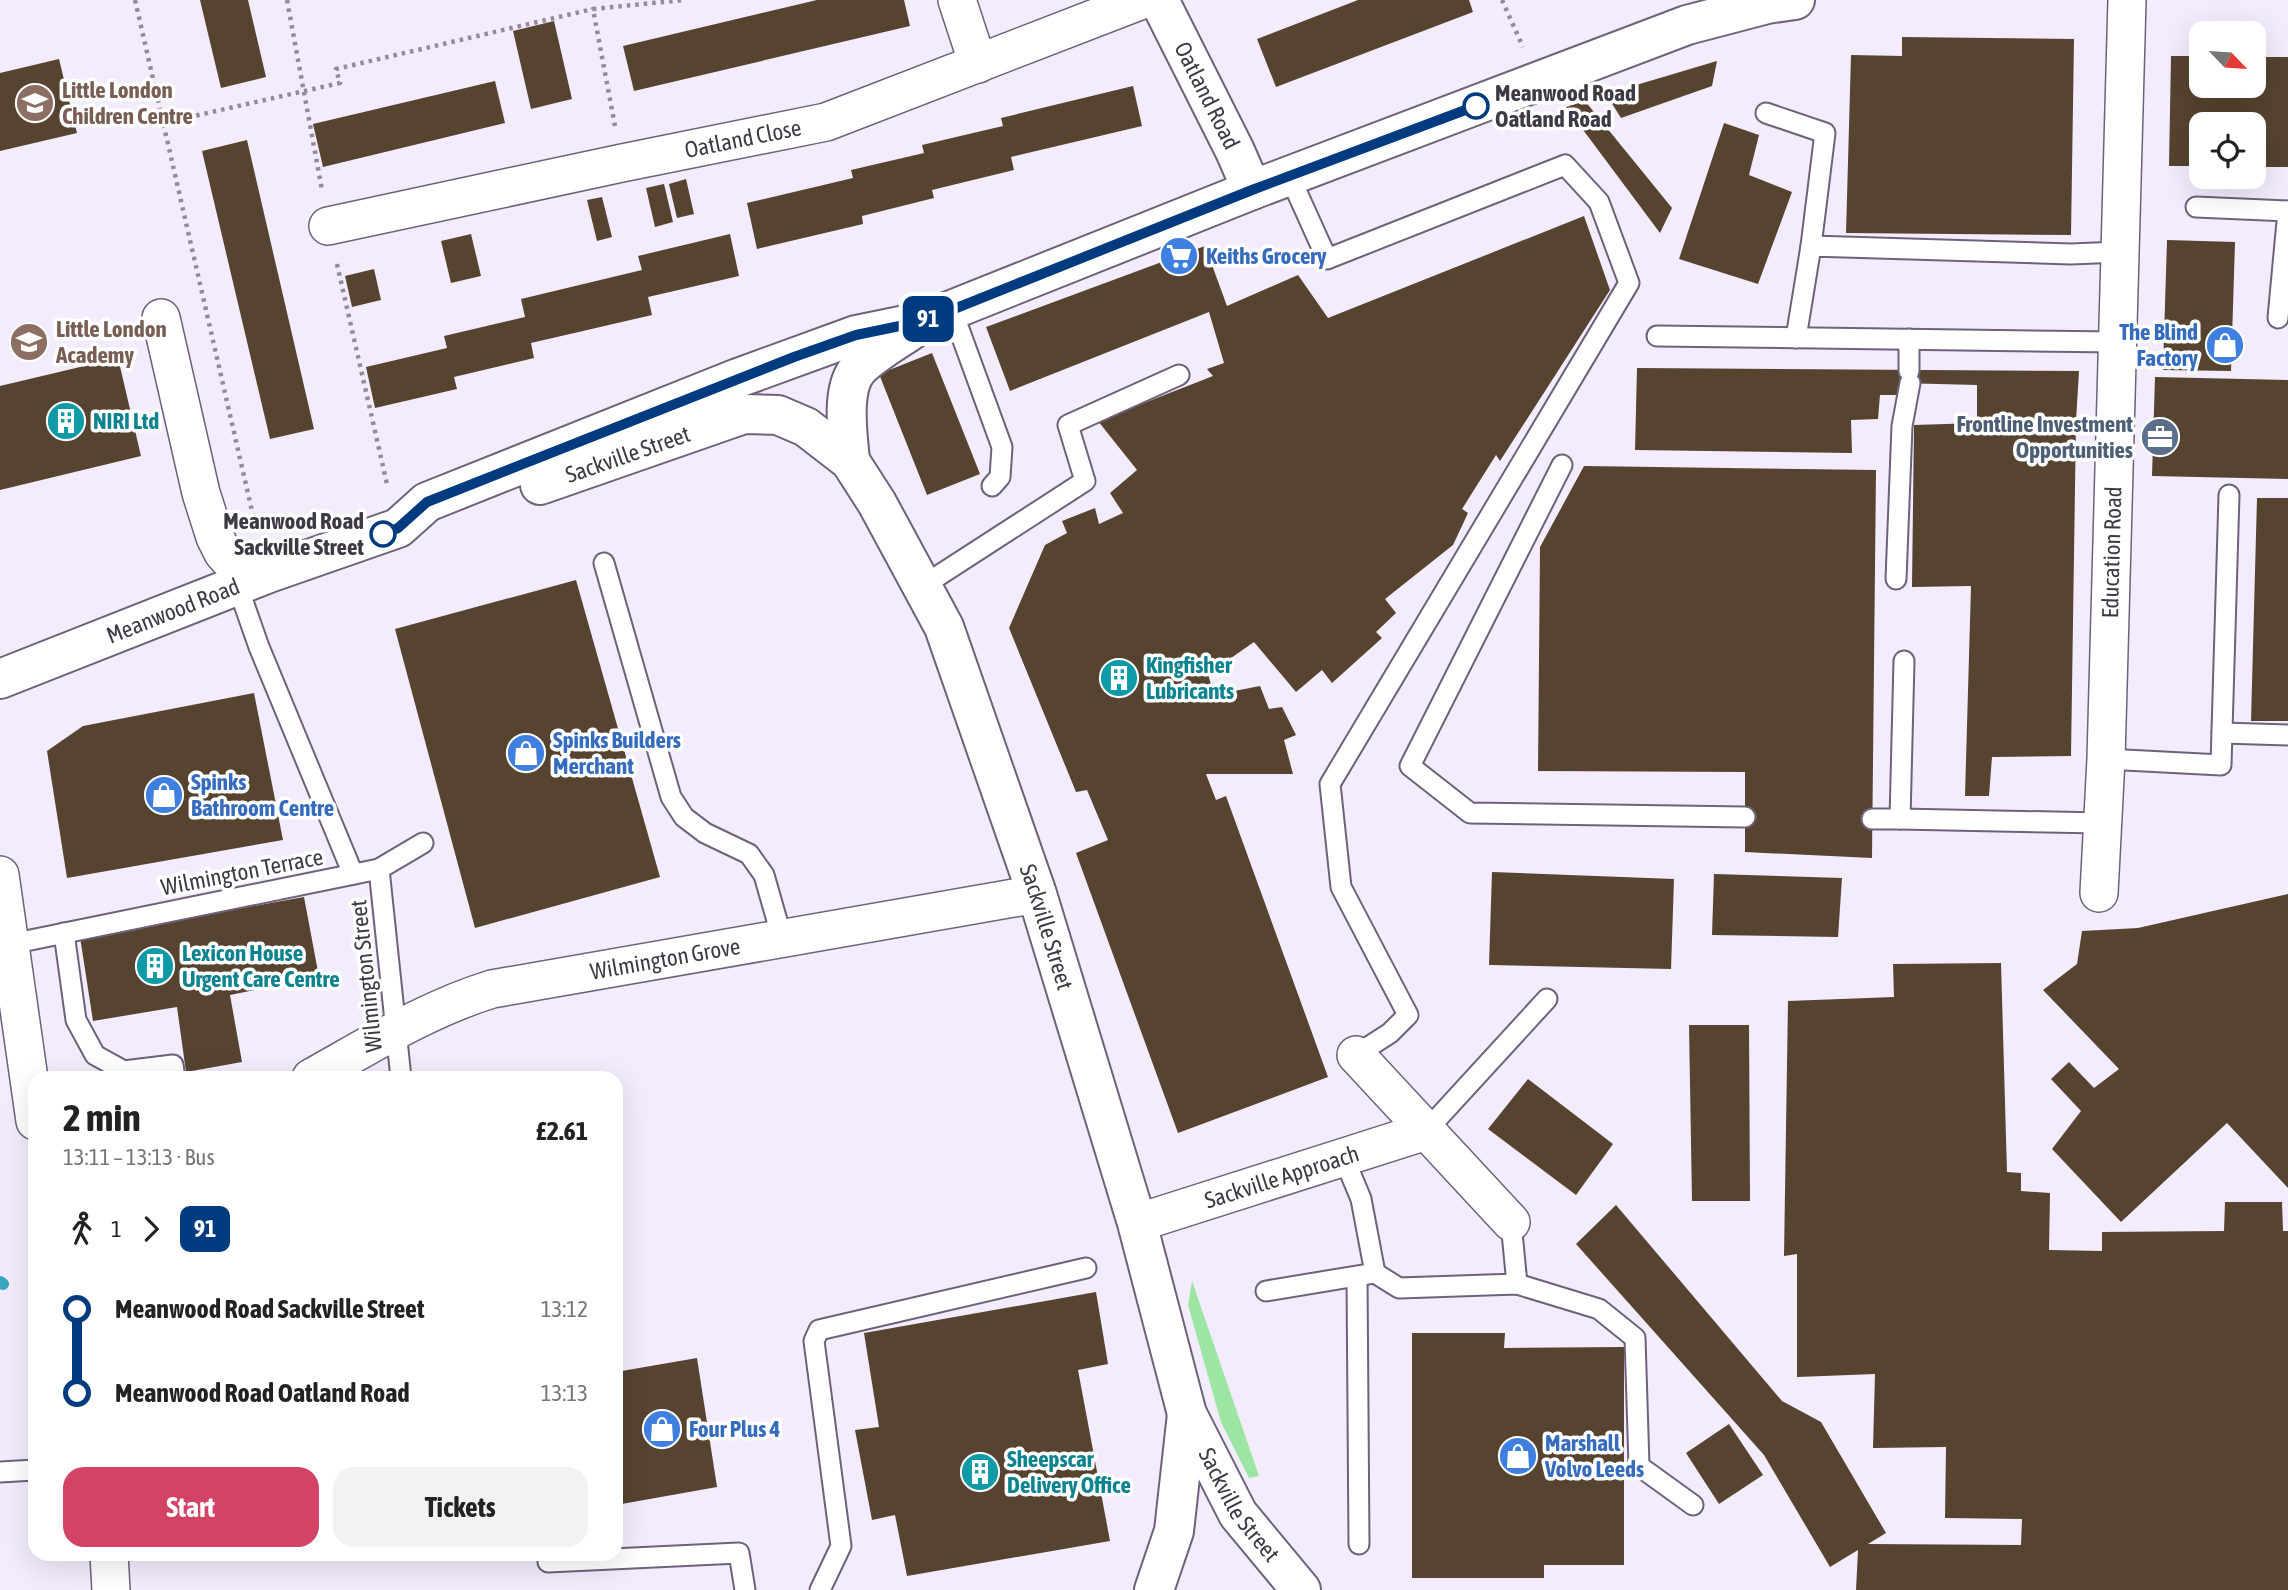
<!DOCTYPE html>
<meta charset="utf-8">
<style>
:root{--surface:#fff;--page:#f2f2f2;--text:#222;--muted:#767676;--accent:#d24366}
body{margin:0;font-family:"Asap Condensed",sans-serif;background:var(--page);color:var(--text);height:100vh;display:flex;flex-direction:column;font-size:26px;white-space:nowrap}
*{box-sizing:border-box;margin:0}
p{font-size:23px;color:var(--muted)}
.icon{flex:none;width:38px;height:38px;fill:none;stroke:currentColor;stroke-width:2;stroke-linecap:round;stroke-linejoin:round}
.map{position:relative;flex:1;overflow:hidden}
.panel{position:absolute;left:28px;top:1071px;width:595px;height:490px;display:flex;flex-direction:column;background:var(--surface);border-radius:21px;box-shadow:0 7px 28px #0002}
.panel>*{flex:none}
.badge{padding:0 14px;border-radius:10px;font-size:24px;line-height:46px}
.needle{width:46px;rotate:115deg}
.buttons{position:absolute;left:2189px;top:21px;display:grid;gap:14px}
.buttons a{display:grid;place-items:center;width:77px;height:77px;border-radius:14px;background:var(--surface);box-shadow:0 7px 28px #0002;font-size:35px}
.map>.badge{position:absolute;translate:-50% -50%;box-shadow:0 0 0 4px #fff}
.legs{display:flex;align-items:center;gap:10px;height:77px;padding:0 35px;font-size:23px}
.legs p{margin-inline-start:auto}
.headline{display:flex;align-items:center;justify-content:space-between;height:119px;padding:0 35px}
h1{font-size:38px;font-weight:700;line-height:52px}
.cta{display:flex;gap:14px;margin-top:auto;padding:14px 35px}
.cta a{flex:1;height:80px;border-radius:21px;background:var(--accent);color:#fff;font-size:28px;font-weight:700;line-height:80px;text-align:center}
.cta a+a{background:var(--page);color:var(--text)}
ul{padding:0 35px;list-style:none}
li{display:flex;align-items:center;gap:24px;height:84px;font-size:26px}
li i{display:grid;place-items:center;width:10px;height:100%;margin:0 9px;background:currentColor}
li i::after{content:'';width:18px;height:18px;margin:-9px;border:5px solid;border-radius:50%;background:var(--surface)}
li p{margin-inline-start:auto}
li:first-child i{background:linear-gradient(#0000 50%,currentColor 0)}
li:last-child i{background:linear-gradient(currentColor 50%,#0000 0)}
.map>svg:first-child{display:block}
</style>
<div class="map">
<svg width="2288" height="1590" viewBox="0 0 2288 1590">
<rect width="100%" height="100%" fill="#f3ecfd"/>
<polygon fill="#9de5a2" points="1192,1281 1259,1476 1249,1478 1221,1422 1188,1305"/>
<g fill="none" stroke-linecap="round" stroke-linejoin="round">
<polyline stroke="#39a7c0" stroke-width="12" points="0,1282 3,1284"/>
</g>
<g fill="#564330">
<polygon points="200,0 248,0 266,77 221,88"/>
<polygon points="817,0 904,0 910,26 634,91 623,46"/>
<polygon points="1358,0 1469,0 1473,12 1276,87 1257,39"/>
<polygon points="554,21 572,99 531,109 513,31"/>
<polygon points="1902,37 2074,39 2071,235 1846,233 1851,55 1902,56"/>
<polygon points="2171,56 2202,56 2202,86 2254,86 2254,57 2288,57 2288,167 2254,167 2254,124 2202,124 2202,166 2169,166"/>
<polygon points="59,59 77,133 0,151 0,73"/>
<polygon points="1717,61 1712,86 1621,118 1606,94"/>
<polygon points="495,81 505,123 323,167 313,124"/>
<polygon points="1133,86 1142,126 1011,157 1014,170 932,190 934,198 862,216 863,224 757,249 747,203 853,178 851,170 924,153 922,145 1003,126 1001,118"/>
<polygon points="1585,101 1672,208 1660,233 1566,107"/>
<polygon points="1724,123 1759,135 1749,175 1792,192 1758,284 1679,259"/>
<polygon points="247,140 314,429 270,439 202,151"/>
<polygon points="686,179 694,214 677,218 669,184"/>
<polygon points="664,184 673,222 655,227 646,188"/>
<polygon points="602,197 612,237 597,241 587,200"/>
<polygon points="1584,216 1610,290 1500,461 1496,455 1462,509 1468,513 1453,545 1385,599 1396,613 1376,632 1382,638 1332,683 1322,670 1296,692 1254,642 1208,674 1214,695 1260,686 1269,709 1282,707 1296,735 1284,740 1293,774 1206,774 1216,800 1226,796 1328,1077 1178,1133 1076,853 1108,840 1087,790 1076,792 1009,628 1045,545 1067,533 1062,521 1095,508 1099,524 1123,513 1110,493 1137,470 1098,421 1213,376 1207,369 1224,363 1209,312 1010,391 986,327 1205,246 1227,306 1298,275 1328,318"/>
<polygon points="471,234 481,276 451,283 441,241"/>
<polygon points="730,234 739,276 648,297 652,315 531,343 534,358 454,377 457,389 375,408 366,367 447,348 444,336 525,317 521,299 642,270 638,256"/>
<polygon points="2167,240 2235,242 2231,371 2163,370"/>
<polygon points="374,269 381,300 352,307 345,276"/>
<polygon points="932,353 980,474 927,495 879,374"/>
<polygon points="118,358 141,456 0,490 0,386"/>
<polygon points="1637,368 2079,371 2076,421 2071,756 1992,757 1989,796 1965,796 1971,586 1912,587 1914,425 1977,423 1977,385 1899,383 1899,395 1880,395 1878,419 1851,420 1852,453 1635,450"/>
<polygon points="2155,377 2288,380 2288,479 2152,476"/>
<polygon points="1584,466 1876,470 1872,858 1745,852 1745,772 1538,771 1540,547"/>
<polygon points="2257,498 2288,498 2288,721 2251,721"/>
<polygon points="576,580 660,877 475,928 395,629"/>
<polygon points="254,693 283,840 67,878 47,751 83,726"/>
<polygon points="1492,872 1674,879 1671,969 1489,965"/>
<polygon points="1714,874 1842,878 1838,937 1712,935"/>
<polygon points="2288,894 2288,1188 2227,1123 2121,1222 2052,1149 2081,1111 2051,1079 2069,1062 2094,1088 2119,1069 2043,990 2077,964 2082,931 2138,928"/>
<polygon points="304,897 319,977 230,995 242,1062 186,1072 177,1007 93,1021 80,937"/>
<polygon points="2001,963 2007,1172 2021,1173 2021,1191 2050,1193 2049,1250 2102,1251 2102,1232 2224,1231 2225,1202 2282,1202 2283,1231 2288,1231 2288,1590 1856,1590 1858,1550 1830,1567 1764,1455 1576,1244 1616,1205 1782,1401 1821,1422 1886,1533 1868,1544 2021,1545 2022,1519 1945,1518 1946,1447 1873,1448 1875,1374 1797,1377 1797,1254 1784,1256 1788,1001 1894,997 1893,964"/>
<polygon points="1689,1025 1749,1025 1750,1201 1692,1201"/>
<polygon points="1528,1079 1613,1144 1576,1195 1488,1129"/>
<polygon points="1096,1292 1108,1364 1078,1370 1110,1541 907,1576 895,1515 872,1520 855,1430 879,1427 864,1333"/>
<polygon points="1412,1333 1505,1333 1504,1348 1624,1347 1624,1565 1544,1565 1544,1578 1412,1578"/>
<polygon points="697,1358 717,1487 616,1505 616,1372"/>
<polygon points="1729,1424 1763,1475 1719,1504 1686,1453"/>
</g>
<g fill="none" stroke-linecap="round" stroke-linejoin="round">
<g stroke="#6d627a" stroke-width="23">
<g id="service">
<polyline points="1766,113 1825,133 1811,246"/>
<polyline points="1290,177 1327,259 1565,165 1599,202 1629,283 1330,784 1341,887 1408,1015 1390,1033 1356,1055"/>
<polyline points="2196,207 2288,211"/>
<polyline points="952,310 1002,447 1000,477 992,486"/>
<polyline points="2278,318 2288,211"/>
<polyline points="1657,336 2116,342"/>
<polyline points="1796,338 1811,246 2071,254 2119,252"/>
<polyline points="1909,339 1909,371"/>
<polyline points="1562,465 1410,766 1470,813 1745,817"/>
<polyline points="604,563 671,797 684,817 705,833 749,854 764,875 782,938"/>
<polyline points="1896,579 1902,426 1910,383"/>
<polyline points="238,587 259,647 353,874"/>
<polyline points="921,587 1085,481 1068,425 1179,375"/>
<polyline points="1904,661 1900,819 2101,823"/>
<polyline points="2222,733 2288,735"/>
<polyline points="2106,759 2221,765 2229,495"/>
<polyline points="1872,819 1900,819"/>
<polyline points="379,869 401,1078"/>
<polyline points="64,933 76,1020 95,1055 124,1071 173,1065 175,1078"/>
<polyline points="11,944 379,869 423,843"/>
<polyline points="1426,1131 1547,999"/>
<polyline points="1511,1222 1517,1284"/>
<polyline points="1375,1273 1399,1288 1517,1284 1599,1309 1635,1338 1639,1466 1693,1505"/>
<polyline points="1357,1277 1359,1544"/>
<polyline points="1266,1291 1375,1273 1361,1199 1344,1158"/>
<polyline points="0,1472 35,1470"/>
<polyline points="548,1562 739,1553 745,1590"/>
<polyline points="820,1590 841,1546 814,1341 819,1330 1086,1268"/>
</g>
</g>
<g stroke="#6d627a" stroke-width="40">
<g id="minor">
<polyline points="957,0 978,64"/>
<path id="s1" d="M328 226 622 163 826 122 1142 0"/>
<polyline points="161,318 201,493 215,537 223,553 235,566 269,573"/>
<polyline points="0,875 35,1121"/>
<path id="s2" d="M2099 893 2106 759 2127 0"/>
<polyline points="1356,1055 1511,1222"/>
<path id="s3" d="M311 1078C370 1045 427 1009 492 989L1037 894"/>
<path id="s4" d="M1137 1223 1426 1131"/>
<polyline points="109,1554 111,1590"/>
</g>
</g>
<g stroke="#6d627a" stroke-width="42">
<g id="tertiary">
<path id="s5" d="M1159 0 1235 151 1252 190"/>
<path d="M850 461C848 436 840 388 859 368 874 353 896 341 913 329"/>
<path id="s6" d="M540 485 744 414 778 415 806 427 850 461 877 503 944 627 1037 894 1137 1223 1187 1414 1238 1514 1301 1590"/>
<path id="s7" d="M0 679 269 573 398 528 427 502 738 378 856 335 924 321 1252 190 1687 25 1767 4 1795 0"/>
<polyline points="1154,1590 1174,1531 1187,1414"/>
</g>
</g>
<g stroke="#928c9a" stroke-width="4.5" stroke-dasharray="3.5 5" stroke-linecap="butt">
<polyline points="135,0 255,524"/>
<polyline points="287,0 322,190"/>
<polyline points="1502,0 1523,47"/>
<polyline points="163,123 340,83 336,69 593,9"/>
<polyline points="615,126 593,9 683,0"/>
<polyline points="337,264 387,484"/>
</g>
<use href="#service" stroke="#fff" stroke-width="19"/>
<use href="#minor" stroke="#fff" stroke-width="37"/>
<use href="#tertiary" stroke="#fff" stroke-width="38"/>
</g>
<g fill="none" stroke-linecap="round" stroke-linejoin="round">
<g stroke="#fff" stroke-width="16">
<polyline id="line-1" points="383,534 398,528 427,502 794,357 856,335 924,321 1252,190 1476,106"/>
</g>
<use href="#line-1" stroke="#003b80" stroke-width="10"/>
</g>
<defs>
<g id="school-disc" transform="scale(2.0125)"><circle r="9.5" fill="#8d6e63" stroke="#fff"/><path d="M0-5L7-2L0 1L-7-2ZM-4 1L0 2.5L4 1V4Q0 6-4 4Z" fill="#fff"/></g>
<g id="supermarket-disc" transform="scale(2.0125)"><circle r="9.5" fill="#3f7fe0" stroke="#fff"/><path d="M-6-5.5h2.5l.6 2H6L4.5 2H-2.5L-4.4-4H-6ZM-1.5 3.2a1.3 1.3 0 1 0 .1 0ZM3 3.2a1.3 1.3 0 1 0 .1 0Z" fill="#fff"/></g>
<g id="shop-disc" transform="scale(2.0125)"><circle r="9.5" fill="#3f7fe0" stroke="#fff"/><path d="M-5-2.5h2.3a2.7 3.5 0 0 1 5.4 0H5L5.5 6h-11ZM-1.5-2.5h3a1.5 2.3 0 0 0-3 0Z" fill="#fff"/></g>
<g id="building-disc" transform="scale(2.0125)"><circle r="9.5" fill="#0f9aa8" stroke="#fff"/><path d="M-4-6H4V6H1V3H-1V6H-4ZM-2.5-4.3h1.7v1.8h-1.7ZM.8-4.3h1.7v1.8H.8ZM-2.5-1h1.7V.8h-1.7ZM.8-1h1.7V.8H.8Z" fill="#fff"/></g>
<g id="office-disc" transform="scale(2.0125)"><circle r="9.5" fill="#5c6f8a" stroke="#fff"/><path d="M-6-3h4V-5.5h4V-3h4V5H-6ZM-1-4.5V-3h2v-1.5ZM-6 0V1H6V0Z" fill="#fff"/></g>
</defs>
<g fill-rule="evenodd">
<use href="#school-disc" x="35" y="103"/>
<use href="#supermarket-disc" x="1179" y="256"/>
<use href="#school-disc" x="29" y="342"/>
<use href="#shop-disc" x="2225" y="345"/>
<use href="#building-disc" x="66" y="421"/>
<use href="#office-disc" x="2160" y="437"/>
<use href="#building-disc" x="1119" y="678"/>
<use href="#shop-disc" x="526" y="753"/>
<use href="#shop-disc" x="164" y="795"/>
<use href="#building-disc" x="155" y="966"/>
<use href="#shop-disc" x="662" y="1429"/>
<use href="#shop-disc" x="1518" y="1456"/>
<use href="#building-disc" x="980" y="1472"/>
</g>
<g fill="#fff" stroke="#003b80" stroke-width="3.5">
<circle cx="1476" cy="106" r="12"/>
<circle cx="383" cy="534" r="12"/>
</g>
<g text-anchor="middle" stroke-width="7" stroke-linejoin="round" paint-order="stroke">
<g font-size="23" font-weight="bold" fill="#785e54" stroke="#fff" text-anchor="start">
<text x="62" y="98">Little London<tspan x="62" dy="26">Children Centre</tspan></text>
<text x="56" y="337">Little London<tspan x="56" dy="26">Academy</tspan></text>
</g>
<g font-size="23" font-weight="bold" fill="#3e3944" stroke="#fff" text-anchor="start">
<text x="1495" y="101">Meanwood Road<tspan x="1495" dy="26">Oatland Road</tspan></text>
<text x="364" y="529" text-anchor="end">Meanwood Road<tspan x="364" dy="26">Sackville Street</tspan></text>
</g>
<g font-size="23" fill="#3e3944" stroke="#fff">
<text dy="8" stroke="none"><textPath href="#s5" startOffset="107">Oatland Road</textPath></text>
<text dy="8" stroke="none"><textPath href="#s1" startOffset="424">Oatland Close</textPath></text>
<text dy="8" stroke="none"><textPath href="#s6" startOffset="93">Sackville Street</textPath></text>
<text dy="8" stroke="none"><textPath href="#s2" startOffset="341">Education Road</textPath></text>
<text dy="8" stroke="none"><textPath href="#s7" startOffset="186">Meanwood Road</textPath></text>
<text transform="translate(242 872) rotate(-11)" y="8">Wilmington Terrace</text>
<text dy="8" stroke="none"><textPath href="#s6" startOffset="844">Sackville Street</textPath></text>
<text dy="8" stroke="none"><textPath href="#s3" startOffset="378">Wilmington Grove</textPath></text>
<text transform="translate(366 976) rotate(-96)" y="8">Wilmington Street</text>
<text dy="8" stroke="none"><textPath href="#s4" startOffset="152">Sackville Approach</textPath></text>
<text dy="8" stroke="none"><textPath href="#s6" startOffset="1456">Sackville Street</textPath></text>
</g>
<g font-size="23" font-weight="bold" fill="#366cbe" stroke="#fff" text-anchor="start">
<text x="1206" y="264">Keiths Grocery</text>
<text x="2198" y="340" text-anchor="end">The Blind<tspan x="2198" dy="26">Factory</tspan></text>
<text x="553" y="748">Spinks Builders<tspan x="553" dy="26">Merchant</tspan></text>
<text x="191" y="790">Spinks<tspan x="191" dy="26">Bathroom Centre</tspan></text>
<text x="689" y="1437">Four Plus 4</text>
<text x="1545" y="1451">Marshall<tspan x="1545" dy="26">Volvo Leeds</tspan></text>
</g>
<g font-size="23" font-weight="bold" fill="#0d838f" stroke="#fff" text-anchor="start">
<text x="93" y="429">NIRI Ltd</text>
<text x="1146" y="673">Kingfisher<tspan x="1146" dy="26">Lubricants</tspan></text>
<text x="182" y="961">Lexicon House<tspan x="182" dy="26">Urgent Care Centre</tspan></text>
<text x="1007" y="1467">Sheepscar<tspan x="1007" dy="26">Delivery Office</tspan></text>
</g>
<g font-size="23" font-weight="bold" fill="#4e5e75" stroke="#fff" text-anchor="end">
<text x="2133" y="432">Frontline Investment<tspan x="2133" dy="26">Opportunities</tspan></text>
</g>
</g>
</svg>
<div class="buttons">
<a><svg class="needle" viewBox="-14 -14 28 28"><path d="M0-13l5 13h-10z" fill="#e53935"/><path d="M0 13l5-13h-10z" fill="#767676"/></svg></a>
<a><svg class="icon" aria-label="locate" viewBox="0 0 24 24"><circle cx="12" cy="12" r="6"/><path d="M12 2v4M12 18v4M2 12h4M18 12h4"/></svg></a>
</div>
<b class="badge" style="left:928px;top:319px;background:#003b80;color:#fff">91</b>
<section class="panel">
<div class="headline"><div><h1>2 min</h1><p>13:11 – 13:13 · Bus</p></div><b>£2.61</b></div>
<div class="legs"><svg class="icon" aria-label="walk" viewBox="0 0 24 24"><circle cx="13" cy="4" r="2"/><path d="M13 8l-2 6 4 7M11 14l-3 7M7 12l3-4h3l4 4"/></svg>1<svg class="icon" aria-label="forward" viewBox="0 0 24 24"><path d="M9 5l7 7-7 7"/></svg><b class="badge" style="background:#003b80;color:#fff">91</b></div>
<ul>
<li><i style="color:#003b80"></i><b>Meanwood Road Sackville Street</b><p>13:12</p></li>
<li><i style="color:#003b80"></i><b>Meanwood Road Oatland Road</b><p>13:13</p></li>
</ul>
<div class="cta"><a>Start</a><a>Tickets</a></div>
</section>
</div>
